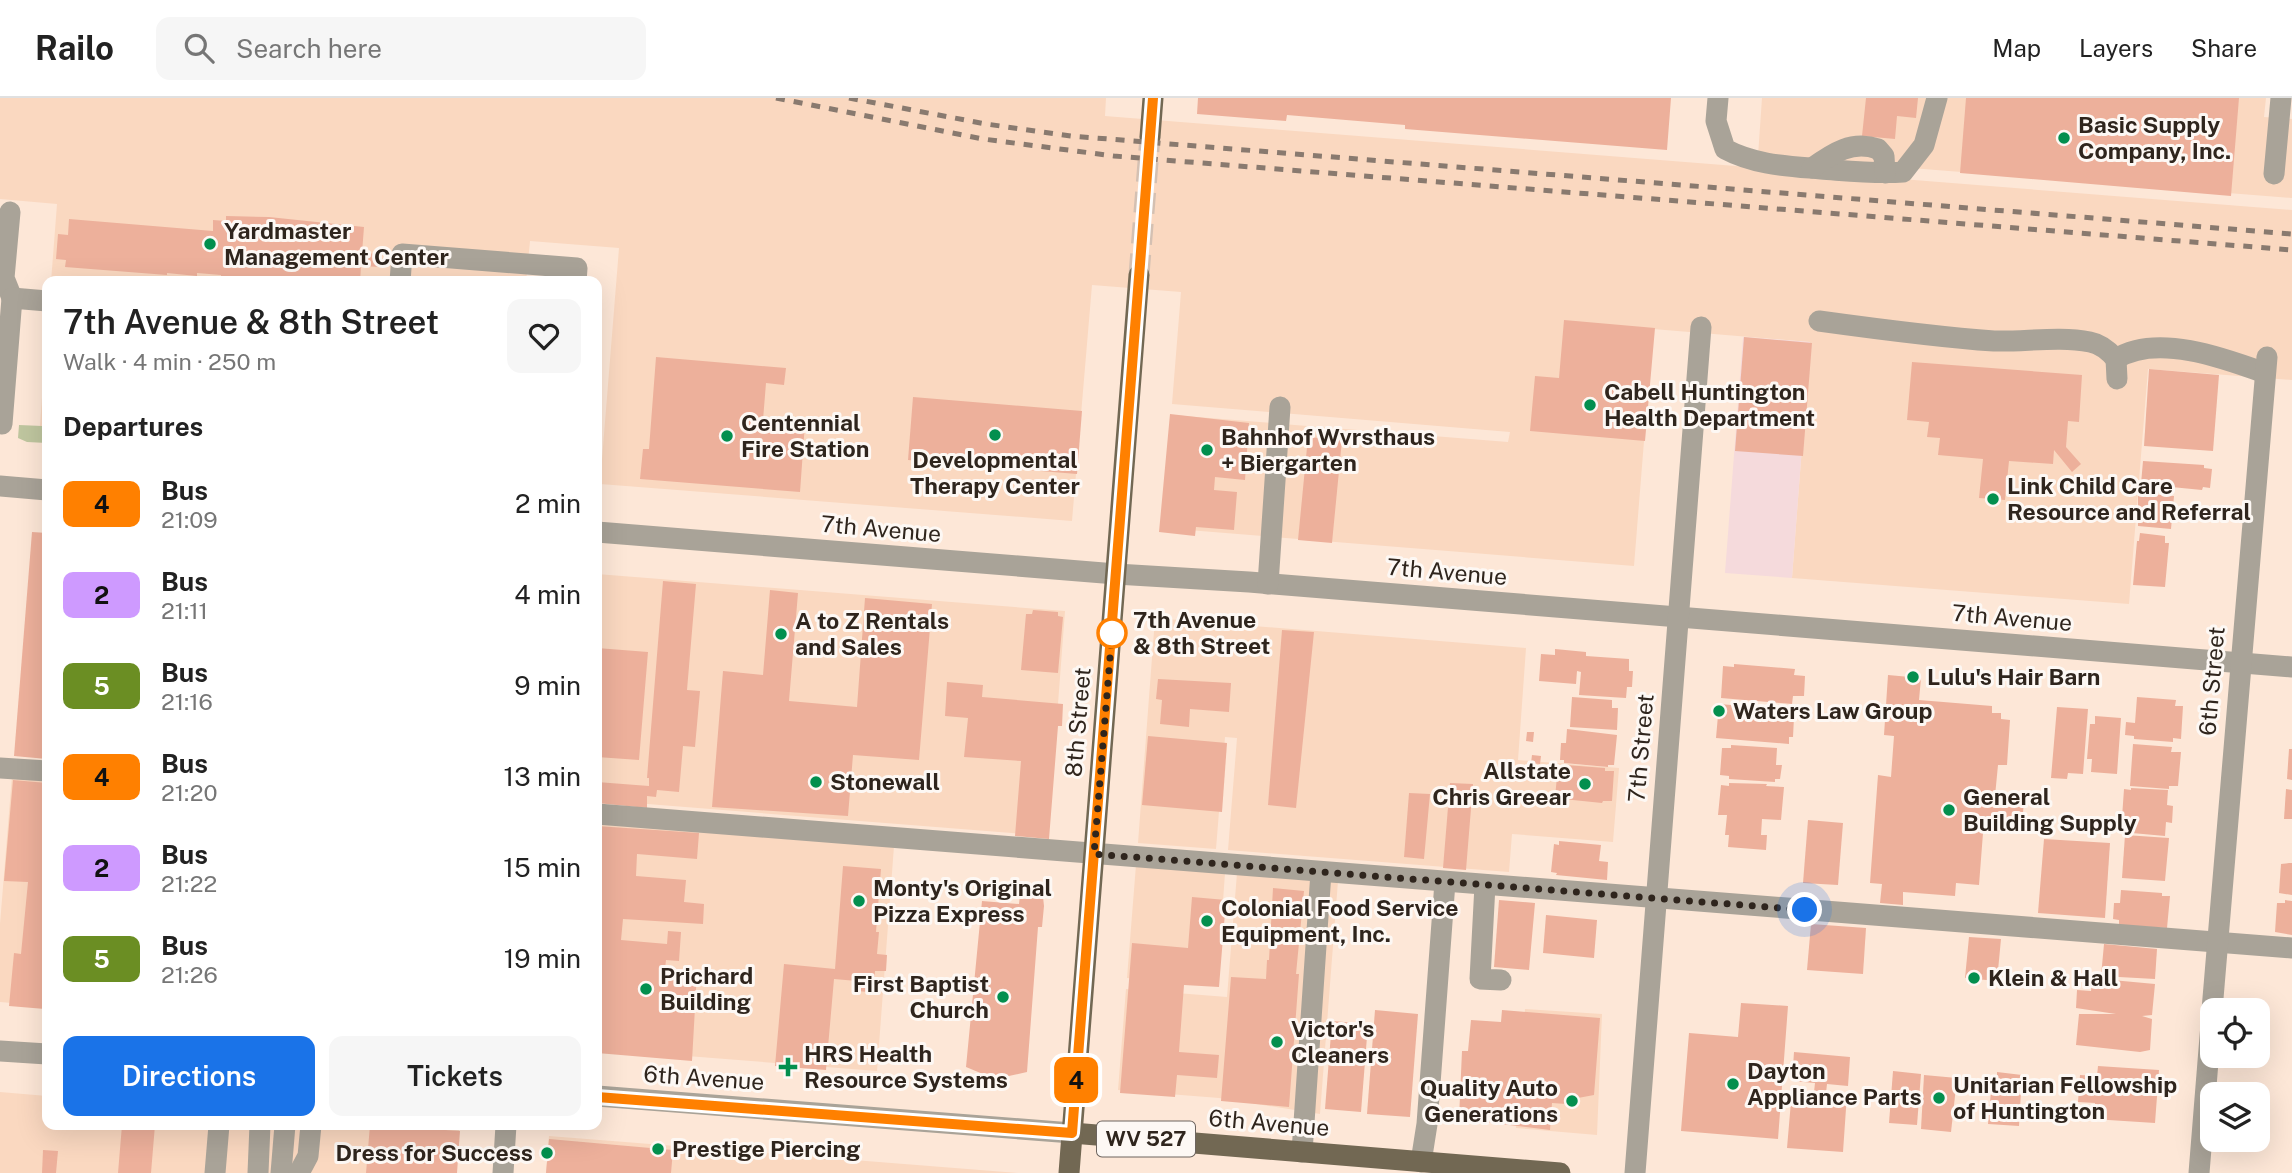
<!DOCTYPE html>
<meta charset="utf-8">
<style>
:root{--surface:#fff;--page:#f6f6f6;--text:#222;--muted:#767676;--line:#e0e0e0;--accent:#1a73e8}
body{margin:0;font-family:"Public Sans",sans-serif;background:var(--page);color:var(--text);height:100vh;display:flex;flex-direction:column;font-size:26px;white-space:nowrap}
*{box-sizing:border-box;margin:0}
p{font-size:23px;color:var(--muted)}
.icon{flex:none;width:38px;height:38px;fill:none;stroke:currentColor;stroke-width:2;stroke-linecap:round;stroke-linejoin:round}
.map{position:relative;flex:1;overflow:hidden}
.panel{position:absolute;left:42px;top:178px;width:560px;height:854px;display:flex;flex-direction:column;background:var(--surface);border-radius:14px;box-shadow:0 7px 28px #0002}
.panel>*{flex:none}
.badge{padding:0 14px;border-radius:10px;font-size:24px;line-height:46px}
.tools{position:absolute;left:2200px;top:900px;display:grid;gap:14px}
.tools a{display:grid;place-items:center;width:70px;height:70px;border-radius:14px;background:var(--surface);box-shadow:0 7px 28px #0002;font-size:35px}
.you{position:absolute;width:35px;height:35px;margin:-18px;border:5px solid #fff;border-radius:50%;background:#1a73e8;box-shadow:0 0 0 10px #1a73e833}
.map>.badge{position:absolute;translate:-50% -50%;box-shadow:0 0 0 4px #fff}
h2{padding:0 21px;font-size:26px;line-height:63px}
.round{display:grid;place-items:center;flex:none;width:74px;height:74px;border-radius:14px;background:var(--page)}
.overview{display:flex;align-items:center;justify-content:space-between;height:119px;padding:0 21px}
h1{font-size:33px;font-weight:600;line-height:52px}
.button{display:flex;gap:14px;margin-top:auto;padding:14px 21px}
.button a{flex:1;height:80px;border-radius:14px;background:var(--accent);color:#fff;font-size:28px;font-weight:600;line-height:80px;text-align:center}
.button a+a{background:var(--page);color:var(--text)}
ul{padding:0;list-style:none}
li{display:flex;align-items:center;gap:21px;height:91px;padding:0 21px}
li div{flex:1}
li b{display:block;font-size:26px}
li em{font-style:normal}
li .badge{min-width:77px;font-weight:700;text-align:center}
header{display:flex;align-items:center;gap:42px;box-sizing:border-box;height:98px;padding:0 35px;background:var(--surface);border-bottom:2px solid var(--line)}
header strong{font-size:33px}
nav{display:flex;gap:38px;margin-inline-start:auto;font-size:24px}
.search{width:490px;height:63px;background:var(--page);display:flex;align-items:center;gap:18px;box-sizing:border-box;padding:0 24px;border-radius:14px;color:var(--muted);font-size:26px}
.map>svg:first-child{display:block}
</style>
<header>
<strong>Railo</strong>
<div class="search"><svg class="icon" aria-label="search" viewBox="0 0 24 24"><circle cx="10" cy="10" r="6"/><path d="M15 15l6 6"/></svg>Search here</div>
<nav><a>Map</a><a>Layers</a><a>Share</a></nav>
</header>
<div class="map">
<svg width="2292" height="1075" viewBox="0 0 2292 1075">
<rect width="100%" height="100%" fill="#fde7d7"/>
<g fill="#fad8c0">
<polygon points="0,0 1106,0 1105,18 2292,112 2292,282 2148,271 2129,506 1792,480 1810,244 1653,231 1634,468 1163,430 1172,317 1508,344 1510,334 1172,306 1181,194 1092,187 1072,423 600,386 619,150 530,143 526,184 51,184 57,106 0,101"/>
<polygon points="1762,0 2266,0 2264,19 2292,21 2292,100 1758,58"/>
<polygon points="47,229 47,342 39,342"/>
<polygon points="597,476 1065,513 1048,738 597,702"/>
<polygon points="1155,520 1526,550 1518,662 1619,670 1613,744 1512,736 1509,774 1228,752 1237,640 1225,639 1216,751 1138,745"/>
<polygon points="12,678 47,681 47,908 0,904 0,826"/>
<polygon points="597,725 894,748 877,973 597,951"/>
<polygon points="1136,767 1225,775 1217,887 1127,880"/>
<polygon points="1237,775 1338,783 1320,1016 1219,1000 1118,992 1126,891 1227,899"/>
<polygon points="1525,911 1602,916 1597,1037 1516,1030"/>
<polygon points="0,994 47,998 47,1027 417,1027 459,1031 455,1075 0,1075"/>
<polygon points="549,1038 1018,1075 546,1075"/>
</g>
<polygon fill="#f5dadc" points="1743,239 1810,244 1792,480 1725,475"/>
<polygon fill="#bfc69f" points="47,252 47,345 27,344 18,340 19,327 42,328"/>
<g fill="#edb09b">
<polygon points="1198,0 1671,0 1667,52 1405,31 1405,27 1287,17 1286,23 1197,16"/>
<polygon points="1866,0 1918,0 1916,20 1897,18 1895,41 1862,38"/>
<polygon points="1966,0 2239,0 2231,98 1960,75"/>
<polygon points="226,118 269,119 364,129 362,155 381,156 380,169 361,168 360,184 235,184 221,183 221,177 197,175 197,178 167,175 167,177 65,169 66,162 56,161 58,136 68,137 69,121 213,133 213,122 226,123"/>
<polygon points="1564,222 1655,230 1645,343 1530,333 1535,278 1559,280"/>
<polygon points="1744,239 1812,245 1803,358 1735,353"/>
<polygon points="656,259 786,270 784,287 766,285 763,322 805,325 800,394 640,381 643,351 649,351"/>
<polygon points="1912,264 2082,277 2079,324 2068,323 2066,349 2081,366 2072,374 2054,352 2053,366 2009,363 2005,402 1979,400 1983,361 1938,357 1940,340 1927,339 1929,324 1907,322"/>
<polygon points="2149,271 2219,277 2213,353 2144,348"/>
<polygon points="913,299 1082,313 1077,376 908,362"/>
<polygon points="1170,316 1249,325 1245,382 1215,379 1214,392 1237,394 1234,432 1196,429 1195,438 1159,434"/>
<polygon points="1308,339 1342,342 1332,445 1298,442"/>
<polygon points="2143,363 2204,367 2204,370 2212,371 2210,390 2203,389 2202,392 2141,386"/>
<polygon points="2138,395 2174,398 2171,431 2138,428"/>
<polygon points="32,434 47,435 47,661 14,658"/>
<polygon points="2140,435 2165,438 2165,445 2169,445 2165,489 2133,487 2137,443 2139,443"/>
<polygon points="663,483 696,486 687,592 700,593 695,649 683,648 679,694 657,692 656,699 647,698 647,710 597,705 597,684 649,688 649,680 647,680"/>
<polygon points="770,492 798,495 789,603 857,609 865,500 932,506 919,662 853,657 848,718 712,709 723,573 763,577"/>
<polygon points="1033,512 1058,514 1058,518 1063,519 1058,575 1021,572 1026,516 1032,516"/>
<polygon points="1282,532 1314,534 1296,710 1268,707"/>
<polygon points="597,550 648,554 639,662 597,659"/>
<polygon points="1555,551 1586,554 1586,558 1629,561 1629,573 1633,573 1632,589 1627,589 1626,600 1579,597 1581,574 1577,573 1576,586 1539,583 1541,556 1555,557"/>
<polygon points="1734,566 1795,571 1794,577 1805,578 1804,598 1793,598 1792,606 1721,600 1723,568 1734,569"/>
<polygon points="1888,577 1921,580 1919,602 1992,608 1992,615 2001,615 2001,621 2010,622 2007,667 1998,667 1995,698 1986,699 2024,703 2022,726 1984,722 1979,787 1956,785 1955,798 1903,794 1903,807 1880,805 1882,786 1870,785 1878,677 1891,679 1894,638 1884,637"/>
<polygon points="1158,581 1231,585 1229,614 1190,611 1189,629 1160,626 1162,602 1156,601"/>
<polygon points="947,584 983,587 982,599 1063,606 1062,628 1058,628 1049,741 1015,738 1021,663 964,659 968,620 945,618"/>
<polygon points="1572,599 1612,602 1612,610 1618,610 1617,632 1570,629"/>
<polygon points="2137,599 2176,602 2175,608 2183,608 2181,641 2173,640 2173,644 2134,641 2134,638 2125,637 2126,624 2135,625"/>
<polygon points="1719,606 1791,612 1791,619 1794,619 1793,639 1789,639 1789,646 1716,640"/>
<polygon points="2057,609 2088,611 2083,676 2068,675 2067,681 2051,680"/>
<polygon points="2095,618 2121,620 2117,676 2091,674 2092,661 2087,661 2090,626 2095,626"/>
<polygon points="1567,631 1617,637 1614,667 1608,667 1608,669 1564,665 1564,662 1560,662 1561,645 1566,645"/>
<polygon points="1527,634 1534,634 1533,644 1526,643"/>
<polygon points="1148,638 1227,645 1222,714 1142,707"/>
<polygon points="2133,646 2172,649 2171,654 2181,654 2178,688 2169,688 2169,691 2130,688"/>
<polygon points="1731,647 1777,650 1776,667 1782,667 1780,681 1775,681 1775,684 1729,681 1729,678 1720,677 1722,650 1731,650"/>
<polygon points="2289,651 2292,651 2292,682 2287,681"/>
<polygon points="1532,657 1541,658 1540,666 1531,665"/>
<polygon points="1566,667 1605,670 1605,673 1614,673 1612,703 1603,703 1602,705 1563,701 1563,699 1555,699 1558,669 1566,670"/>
<polygon points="13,682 47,685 47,887 45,911 9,908 14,855 21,856 28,784 4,783"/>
<polygon points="1450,685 1473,686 1466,772 1443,770"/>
<polygon points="1729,685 1767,686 1766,688 1784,689 1781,722 1762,721 1761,737 1767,737 1766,752 1728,749 1729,737 1725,737 1727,717 1718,717 1721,687 1729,688"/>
<polygon points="2131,690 2168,692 2167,707 2173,708 2172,725 2166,724 2165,738 2121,734 2124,691 2131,692"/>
<polygon points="2286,691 2292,692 2292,721 2284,721"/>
<polygon points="1409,695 1430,696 1424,761 1404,759"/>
<polygon points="1808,722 1843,725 1838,787 1803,785"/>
<polygon points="597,728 699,735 697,761 637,756 636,778 686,782 684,804 704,806 703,826 623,821 621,842 667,846 668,833 681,834 679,863 666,862 665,871 697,874 692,963 597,955"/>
<polygon points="2125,737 2169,740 2165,783 2122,780"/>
<polygon points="2044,741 2110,745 2105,820 2038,815"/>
<polygon points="1559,743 1601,747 1599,763 1608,764 1607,782 1556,777 1557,775 1551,774 1554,746 1559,747"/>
<polygon points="2289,765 2292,765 2292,797 2279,795 2281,766"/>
<polygon points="843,768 881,771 876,834 879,834 877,856 887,857 886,873 875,873 874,885 869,884 868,894 856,893 857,883 834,881 826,972 775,968 784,866 835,871"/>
<polygon points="1273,790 1304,793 1296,876 1299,876 1289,1009 1221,1003 1231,879 1266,881 1267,862 1269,862"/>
<polygon points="2121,792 2162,795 2162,798 2170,798 2167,830 2119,827 2119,822 2113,821 2114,805 2120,805"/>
<polygon points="1020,797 1043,799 1044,808 1042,829 1038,829 1027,974 995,981 966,969 982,803 1019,806"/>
<polygon points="1192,799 1226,802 1219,889 1184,887 1179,954 1219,957 1217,980 1177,977 1175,999 1120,995 1132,845 1188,850"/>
<polygon points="1499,802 1535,805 1529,872 1494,869"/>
<polygon points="2285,802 2292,803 2292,837 2275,834 2277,805 2285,805"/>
<polygon points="1546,817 1597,822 1594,860 1543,855"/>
<polygon points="1811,826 1866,830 1863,876 1807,872"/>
<polygon points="1969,839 2001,841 1997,883 1965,880"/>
<polygon points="2104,846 2157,851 2155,881 2101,878"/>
<polygon points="2101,881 2155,886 2152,917 2142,918 2152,921 2150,952 2140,954 2076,947 2079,916 2116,916 2076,910 2077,892 2091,893 2092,884 2101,884"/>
<polygon points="1741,905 1788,908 1778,1041 1681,1033 1689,935 1738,939"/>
<polygon points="1375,912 1418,916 1410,1019 1367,1016"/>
<polygon points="1502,912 1600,920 1594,997 1578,1000 1566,1006 1552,1005 1550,1032 1459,1021 1462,953 1468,953 1471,922 1501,924"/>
<polygon points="1332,923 1368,926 1361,1014 1325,1011"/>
<polygon points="1794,954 1850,959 1848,988 1827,986 1826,995 1847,996 1843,1054 1787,1050 1792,992 1814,994 1815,985 1792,983"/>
<polygon points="2098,968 2159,972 2155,1025 2093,1021 2095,1005 2078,1004 2080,977 2097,978"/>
<polygon points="1893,973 1921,976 1917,1027 1889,1025"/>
<polygon points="1997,974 2022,977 2019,1028 1988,1026 1992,982 1997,982"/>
<polygon points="1924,977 1957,980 1951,1034 1921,1031"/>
<polygon points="122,1027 155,1027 151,1075 118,1075"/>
<polygon points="370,1027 460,1033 457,1075 366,1075"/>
<polygon points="549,1041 673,1052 671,1075 546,1075"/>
<polygon points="43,1052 58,1053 56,1075 42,1075"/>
</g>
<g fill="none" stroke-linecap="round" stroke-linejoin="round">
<polyline stroke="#d4c0b2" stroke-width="21" stroke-dasharray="21 10" stroke-linecap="butt" points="1139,177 1150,39"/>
<g stroke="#a9a398" stroke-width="21">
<path d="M1718 0 1716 23 1725 51C1755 67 1787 68 1821 71 1849 73 1875 76 1903 74L1924 47 1937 0"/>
<path d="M1812 70C1833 55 1852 42 1878 51L1884 58 1885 75"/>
<polyline points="2274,76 2281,0"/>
<polyline points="10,114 4,180 12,200"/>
<polyline points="400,184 402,156 577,170 576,184"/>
<path d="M1819 223C1877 231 1935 239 1994 243 2025 244 2059 238 2090 244 2101 246 2109 253 2116 261"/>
<path d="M2117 281 2116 261C2156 235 2224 260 2265 275"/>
<polyline points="2,326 12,200 47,203"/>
<polyline points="0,388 47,392"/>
<polyline points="597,434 1116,476 1249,484 2292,569"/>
<polyline points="1268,486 1280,309"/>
<polyline points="0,670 47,673"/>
<polyline points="597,716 2292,850"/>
<polyline points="1485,787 1480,881 1501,882"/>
<polyline points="2212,912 2267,259"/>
<polyline points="0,953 47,956"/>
<polyline points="597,998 1072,1035"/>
<polyline points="1302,1054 1321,774"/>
<polyline points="1421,1064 1427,1026 1445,784"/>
<polyline points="215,1075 219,1027"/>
<polyline points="258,1075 260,1027"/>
<polyline points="281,1075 285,1027"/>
<polyline points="299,1075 308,1058 311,1027"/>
<polyline points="503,1075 506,1027"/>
<polyline points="1635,1075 1701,229"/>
<polyline points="2199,1075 2212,914"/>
</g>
<g stroke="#726853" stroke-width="21">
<polyline points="1150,39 1153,0"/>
<polyline points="1072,1035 1560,1075"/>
<polyline points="1069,1075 1139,177"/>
</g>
<g stroke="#897a6f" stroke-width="5" stroke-dasharray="9 9" stroke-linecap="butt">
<polyline points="776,0 983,41 1114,58 2292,152"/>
<polyline points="849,0 986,26 1071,38 2292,136"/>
</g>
</g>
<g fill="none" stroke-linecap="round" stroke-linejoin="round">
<g stroke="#fff" stroke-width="16">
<polyline id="line" points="597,999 1072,1035 1153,0"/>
</g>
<use href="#line" stroke="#ff8000" stroke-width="10"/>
<polyline stroke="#2f251d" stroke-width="7" stroke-dasharray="0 12.6" points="1112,535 1094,756 1805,812"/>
</g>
<g fill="#038f4e" stroke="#fdf8f4" stroke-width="2.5">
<circle cx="2064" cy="40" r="7"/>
<circle cx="210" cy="146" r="7"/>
<circle cx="1590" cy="307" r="7"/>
<circle cx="995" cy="337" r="7"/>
<circle cx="727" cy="338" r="7"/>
<circle cx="1207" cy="352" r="7"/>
<circle cx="1993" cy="401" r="7"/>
<circle cx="781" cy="536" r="7"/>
<circle cx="1913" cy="579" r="7"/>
<circle cx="1719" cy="613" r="7"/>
<circle cx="816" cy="684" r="7"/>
<circle cx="1585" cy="686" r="7"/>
<circle cx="1949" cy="712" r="7"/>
<circle cx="859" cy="803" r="7"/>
<circle cx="1207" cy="823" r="7"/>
<circle cx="1974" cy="880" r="7"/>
<circle cx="646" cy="891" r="7"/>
<circle cx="1003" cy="899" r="7"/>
<circle cx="1277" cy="944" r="7"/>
<path d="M784.5 958.5h7v7h7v7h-7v7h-7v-7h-7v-7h7z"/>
<circle cx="1733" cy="986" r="7"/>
<circle cx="1939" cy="1000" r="7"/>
<circle cx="1572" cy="1003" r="7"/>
<circle cx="658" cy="1051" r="7"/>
<circle cx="547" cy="1055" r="7"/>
</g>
<circle fill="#fff" stroke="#ff8000" stroke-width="3.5" cx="1112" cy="535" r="14"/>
<g text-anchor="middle" stroke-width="6" stroke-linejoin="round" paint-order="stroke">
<rect fill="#fdf8f4" stroke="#6d645e" stroke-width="2" x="1097" y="1023.5" width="98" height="35" rx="5"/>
<g font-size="21" font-weight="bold" fill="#2f251d">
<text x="1146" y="1048">WV 527</text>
</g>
<g font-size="23" font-weight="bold" fill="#2f251d" stroke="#fdf8f4" text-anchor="start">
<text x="2078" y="35">Basic Supply<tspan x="2078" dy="26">Company, Inc.</tspan></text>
<text x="224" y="141">Yardmaster<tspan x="224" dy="26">Management Center</tspan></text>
<text x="1604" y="302">Cabell Huntington<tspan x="1604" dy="26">Health Department</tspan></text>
<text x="741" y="333">Centennial<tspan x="741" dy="26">Fire Station</tspan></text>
<text x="1221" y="347">Bahnhof Wvrsthaus<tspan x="1221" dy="26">+ Biergarten</tspan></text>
<text x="995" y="370" text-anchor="middle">Developmental<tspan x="995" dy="26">Therapy Center</tspan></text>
<text x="2007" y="396">Link Child Care<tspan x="2007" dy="26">Resource and Referral</tspan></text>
<text x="795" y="531">A to Z Rentals<tspan x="795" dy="26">and Sales</tspan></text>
<text x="1927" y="587">Lulu's Hair Barn</text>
<text x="1733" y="621">Waters Law Group</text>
<text x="1571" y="681" text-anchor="end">Allstate<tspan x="1571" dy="26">Chris Greear</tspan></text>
<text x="830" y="692">Stonewall</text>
<text x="1963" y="707">General<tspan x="1963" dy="26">Building Supply</tspan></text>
<text x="873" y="798">Monty's Original<tspan x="873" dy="26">Pizza Express</tspan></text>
<text x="1221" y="818">Colonial Food Service<tspan x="1221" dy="26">Equipment, Inc.</tspan></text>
<text x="660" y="886">Prichard<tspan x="660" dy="26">Building</tspan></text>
<text x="1988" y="888">Klein &amp; Hall</text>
<text x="989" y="894" text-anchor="end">First Baptist<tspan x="989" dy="26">Church</tspan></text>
<text x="1291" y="939">Victor's<tspan x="1291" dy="26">Cleaners</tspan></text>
<text x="804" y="964">HRS Health<tspan x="804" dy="26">Resource Systems</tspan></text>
<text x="1747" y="981">Dayton<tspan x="1747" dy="26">Appliance Parts</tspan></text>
<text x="1953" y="995">Unitarian Fellowship<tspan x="1953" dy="26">of Huntington</tspan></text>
<text x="1558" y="998" text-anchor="end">Quality Auto<tspan x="1558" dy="26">Generations</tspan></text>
<text x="672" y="1059">Prestige Piercing</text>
<text x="533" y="1063" text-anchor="end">Dress for Success</text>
</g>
<g font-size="23" fill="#2f251d" stroke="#fdf8f4">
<text transform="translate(881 431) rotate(5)" y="8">7th Avenue</text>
<text transform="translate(1447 474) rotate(5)" y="8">7th Avenue</text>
<text transform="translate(2012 520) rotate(5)" y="8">7th Avenue</text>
<text transform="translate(2212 583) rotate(-85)" y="8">6th Street</text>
<text transform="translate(1078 624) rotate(-85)" y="8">8th Street</text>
<text transform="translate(1641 650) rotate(-85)" y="8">7th Street</text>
<text transform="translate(704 980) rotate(4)" y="8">6th Avenue</text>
<text transform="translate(1269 1025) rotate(5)" y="8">6th Avenue</text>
</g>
<g font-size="23" font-weight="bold" fill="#2f251d" stroke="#fdf8f4" text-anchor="start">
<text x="1133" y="530">7th Avenue<tspan x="1133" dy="26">&amp; 8th Street</tspan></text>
</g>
</g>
</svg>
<div class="tools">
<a><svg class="icon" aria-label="locate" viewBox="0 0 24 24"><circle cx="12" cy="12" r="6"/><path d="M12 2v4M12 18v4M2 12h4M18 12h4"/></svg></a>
<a><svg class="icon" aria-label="layers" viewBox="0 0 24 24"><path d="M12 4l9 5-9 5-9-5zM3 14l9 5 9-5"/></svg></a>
</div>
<div class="you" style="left:1805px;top:812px"></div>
<b class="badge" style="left:1076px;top:982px;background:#ff8000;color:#111">4</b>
<section class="panel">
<div class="overview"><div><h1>7th Avenue &amp; 8th Street</h1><p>Walk · 4 min · 250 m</p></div><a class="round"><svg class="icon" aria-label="heart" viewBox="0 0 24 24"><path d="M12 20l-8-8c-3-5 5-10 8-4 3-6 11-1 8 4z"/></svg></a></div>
<h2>Departures</h2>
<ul>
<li><span class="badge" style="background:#ff8000;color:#111">4</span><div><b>Bus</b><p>21:09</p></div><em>2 min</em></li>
<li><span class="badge" style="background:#ce9aff;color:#111">2</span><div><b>Bus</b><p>21:11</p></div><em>4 min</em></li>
<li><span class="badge" style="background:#6b8e23;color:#fff">5</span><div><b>Bus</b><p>21:16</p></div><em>9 min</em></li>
<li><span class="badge" style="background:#ff8000;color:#111">4</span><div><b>Bus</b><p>21:20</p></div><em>13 min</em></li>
<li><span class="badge" style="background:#ce9aff;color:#111">2</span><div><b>Bus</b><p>21:22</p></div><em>15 min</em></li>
<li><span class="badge" style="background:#6b8e23;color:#fff">5</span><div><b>Bus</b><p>21:26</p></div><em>19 min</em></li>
</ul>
<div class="button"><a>Directions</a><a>Tickets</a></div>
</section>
</div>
